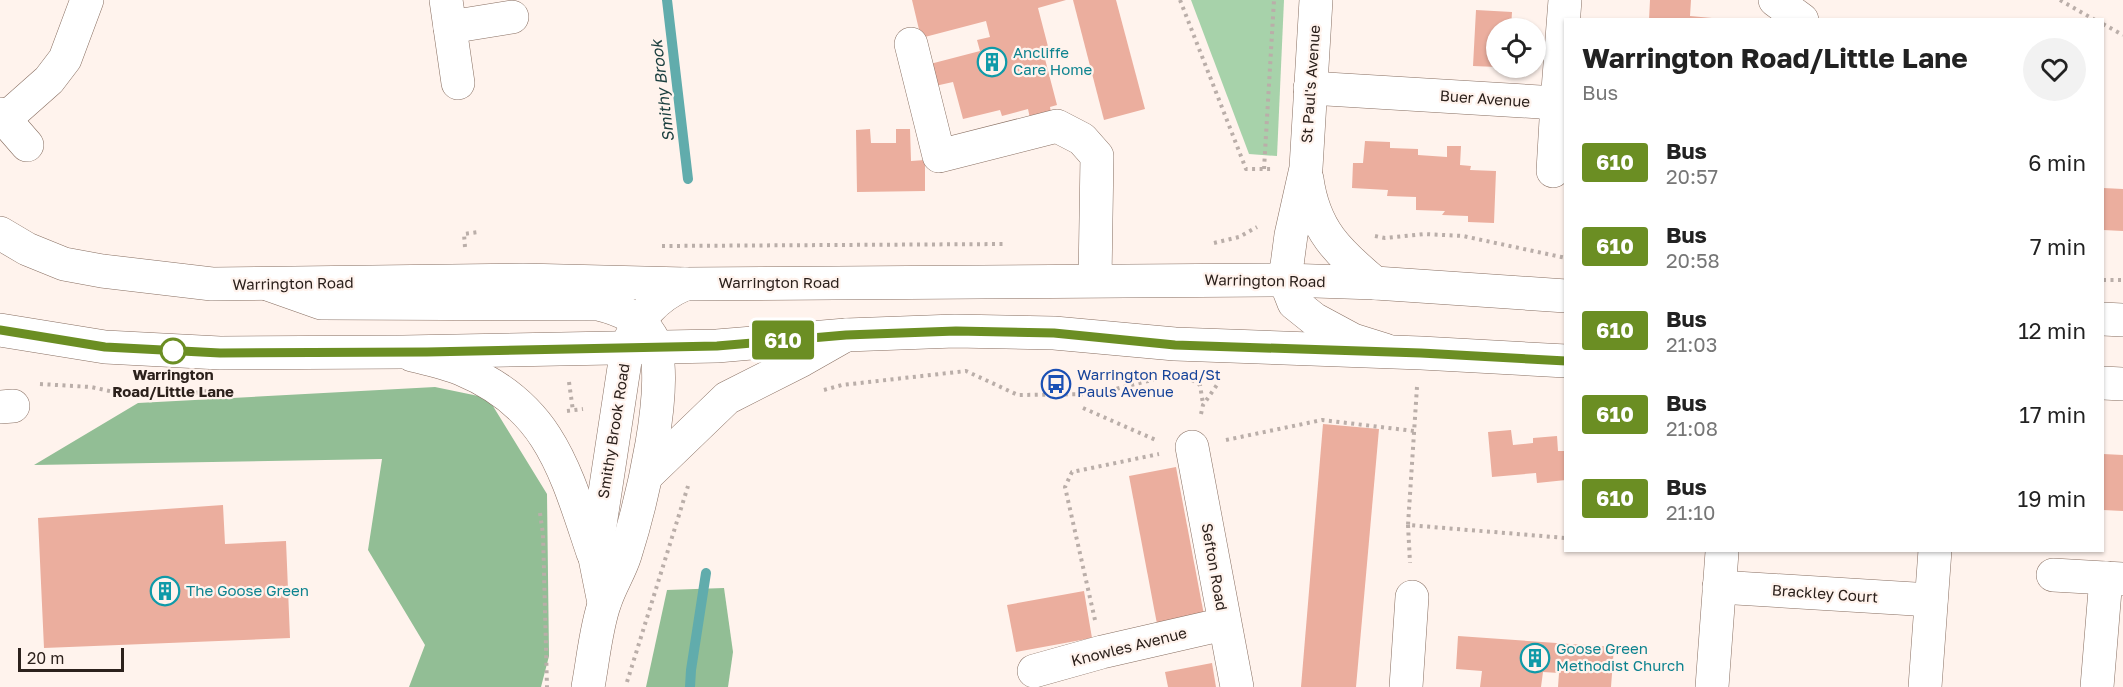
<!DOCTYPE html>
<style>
:root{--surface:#fff;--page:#f2f2f2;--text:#222;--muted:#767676}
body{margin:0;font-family:"Golos Text",sans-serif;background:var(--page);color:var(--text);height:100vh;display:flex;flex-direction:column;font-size:22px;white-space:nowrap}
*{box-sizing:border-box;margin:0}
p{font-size:20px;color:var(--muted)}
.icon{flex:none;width:33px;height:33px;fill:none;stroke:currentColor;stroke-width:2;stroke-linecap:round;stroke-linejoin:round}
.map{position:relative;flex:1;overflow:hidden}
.side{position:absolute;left:1564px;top:18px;width:540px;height:534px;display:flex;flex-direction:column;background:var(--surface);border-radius:0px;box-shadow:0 2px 4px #0004}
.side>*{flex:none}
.badge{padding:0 12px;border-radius:4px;font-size:21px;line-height:39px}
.fabs{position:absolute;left:1486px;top:18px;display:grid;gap:12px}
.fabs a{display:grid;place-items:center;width:60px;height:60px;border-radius:50%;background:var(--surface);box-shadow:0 2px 4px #0004;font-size:30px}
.scale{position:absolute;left:18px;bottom:15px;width:106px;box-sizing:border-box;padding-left:6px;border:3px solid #2c211c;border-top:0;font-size:16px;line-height:21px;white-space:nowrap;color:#2c211c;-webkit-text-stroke:4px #fff3ed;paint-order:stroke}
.map>.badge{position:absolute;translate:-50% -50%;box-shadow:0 0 0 3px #fff}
.round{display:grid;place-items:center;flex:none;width:63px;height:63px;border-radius:32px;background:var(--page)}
.summary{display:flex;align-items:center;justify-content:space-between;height:102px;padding:0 18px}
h1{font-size:28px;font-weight:700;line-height:45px}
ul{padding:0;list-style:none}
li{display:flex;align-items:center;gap:18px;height:84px;padding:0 18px}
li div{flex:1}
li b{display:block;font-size:22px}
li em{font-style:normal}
li .badge{min-width:66px;font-weight:700;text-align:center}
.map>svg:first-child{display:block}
</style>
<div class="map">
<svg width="2123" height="687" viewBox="0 0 2123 687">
<rect width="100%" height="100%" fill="#fff3ed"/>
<polygon fill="#a7d2aa" points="1191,0 1284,0 1277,156 1249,154"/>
<g fill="#92be95">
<polygon points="435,387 488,398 547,494 549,656 541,687 409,687 425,645 368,550 382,459 34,465 138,403"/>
<polygon points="724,588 733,652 728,687 646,687 667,590"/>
</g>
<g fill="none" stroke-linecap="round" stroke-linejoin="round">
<g stroke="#61acac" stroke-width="10">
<polyline points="667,0 688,179"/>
<polyline points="690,687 691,670 706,573"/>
</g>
</g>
<g fill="#ebae9e">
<polygon points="912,0 1066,0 1038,8 1051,58 1045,59 1057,105 1050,107 1052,117 1031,123 1028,109 1002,116 1000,110 963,119 953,82 935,86 930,64 980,51 977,40 990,37 986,21 921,38"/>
<polygon points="1073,0 1116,0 1145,109 1104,120"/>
<polygon points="1650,0 1691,0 1690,16 1712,18 1712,20 1649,20"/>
<polygon points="1476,10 1512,12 1511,28 1497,28 1497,67 1473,66"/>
<polygon points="870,129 871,143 896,143 896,129 910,129 911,161 925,160 925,191 857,192 856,130"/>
<polygon points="1365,141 1390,142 1390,148 1418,149 1418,155 1447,157 1447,146 1461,146 1460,165 1471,166 1470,170 1496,171 1494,223 1468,222 1468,216 1442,215 1445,211 1416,210 1416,197 1387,196 1388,190 1352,188 1353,163 1363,163"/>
<polygon points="2103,188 2123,189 2123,231 2103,230"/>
<polygon points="1323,424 1379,429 1356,687 1301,687"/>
<polygon points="1511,430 1513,445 1533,443 1533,438 1557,436 1558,451 1566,451 1566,480 1537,483 1536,473 1492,477 1488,432"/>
<polygon points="2103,454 2123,455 2123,511 2103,510"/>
<polygon points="1176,467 1204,615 1157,624 1129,476"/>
<polygon points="223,505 225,544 286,541 290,638 44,648 38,518"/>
<polygon points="1084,591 1092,638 1016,652 1007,605"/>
<polygon points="1458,636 1614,647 1611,687 1558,687 1559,673 1543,672 1541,687 1480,687 1482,671 1456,669"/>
<polygon points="1212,663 1216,687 1168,687 1165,672"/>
</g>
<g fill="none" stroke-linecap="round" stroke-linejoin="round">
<g stroke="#886f62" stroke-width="34">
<g id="minor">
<polyline points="446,0 458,83"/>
<polyline points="1316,0 1306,168 1291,235 1285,280 1294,303 1314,319 1353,340 1385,350"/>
<polyline points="1775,0 1802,20"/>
<polyline points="450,27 512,17"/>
<polyline points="911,44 939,156 1057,126 1082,139 1097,156 1095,280"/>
<polyline points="1310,88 1557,103 1565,0"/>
<polyline points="0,114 27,145"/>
<polyline points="5,119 49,80 65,59 87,0"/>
<polyline points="1553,171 1557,103"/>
<path d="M1307 179C1314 230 1338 252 1375 283"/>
<path d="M270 285 321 303 598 304C619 309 640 317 651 336 674 376 639 511 625 555 620 571 610 586 605 602 596 626 593 661 588 687"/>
<path d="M412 355C428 359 446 363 461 369 550 406 565 470 593 553"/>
<polyline points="0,407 13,406"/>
<polyline points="1192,447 1237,687"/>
<polyline points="647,475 727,398 802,360 846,335"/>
<polyline points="2053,575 2123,579"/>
<polyline points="1719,587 1931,600"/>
<path d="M604 603 595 558 627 348C637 318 655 297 685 284"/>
<polyline points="1034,671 1102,652 1224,624"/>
<polyline points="1406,687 1412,597"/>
<polyline points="1712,687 1722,552"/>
<polyline points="1925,687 1935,550"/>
<polyline points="2097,687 2106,578"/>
</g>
</g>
<g stroke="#886f62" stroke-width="34">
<g id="highway">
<polyline points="0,233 27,249 64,264 102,271 212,284 523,280 685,284 1285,280 1375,283 1566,296"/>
<polyline points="2103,319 2123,320"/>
<polyline points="0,330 105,347 220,353 403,352 717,346 846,335 955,331 1054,333 1175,344 1421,353 1566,361"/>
<polyline points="2103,383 2123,384"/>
</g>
</g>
<g stroke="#baaea9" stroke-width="4" stroke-dasharray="3 4.5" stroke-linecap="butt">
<polyline points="1180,0 1246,169 1272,169"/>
<polyline points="2060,0 2095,20"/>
<polyline points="2103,24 2123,35"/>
<polyline points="1264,169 1274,0"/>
<polyline points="1375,236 1385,238 1424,234 1463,236 1566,258"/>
<polyline points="1214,243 1239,237 1257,227"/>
<polyline points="662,246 1006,244"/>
<polyline points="465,247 464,234 479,232"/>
<polyline points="2103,280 2123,280"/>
<polyline points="1192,380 1200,385 1203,404"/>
<polyline points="569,382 573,411"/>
<polyline points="40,384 91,387 128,395 174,396 214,390"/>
<polyline points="1417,387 1408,525 1566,538"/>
<polyline points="824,390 842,385 966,371 1018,395 1095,394 1156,379"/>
<polyline points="1083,408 1158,441"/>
<polyline points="567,411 583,409"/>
<polyline points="1201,414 1203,405 1219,382"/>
<polyline points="1226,440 1322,420 1414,431"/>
<polyline points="540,513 543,534 547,687"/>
<polyline points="1408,525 1410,563"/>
<polyline points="1095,620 1065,487 1072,472 1159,454"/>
<polyline points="627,682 688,486"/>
</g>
<use href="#minor" stroke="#fff" stroke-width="33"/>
<use href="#highway" stroke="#fff" stroke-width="33"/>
</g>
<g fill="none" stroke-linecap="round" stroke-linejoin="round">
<g stroke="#fff" stroke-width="14">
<polyline id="line" points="0,330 105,347 220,353 427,352 717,346 846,335 956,331 1054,333 1175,345 1421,353 1566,361"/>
</g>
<use href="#line" stroke="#6b8e23" stroke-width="9"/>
</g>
<defs>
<g id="building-ring" transform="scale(1.5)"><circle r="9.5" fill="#fff3ed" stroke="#0f9aa8" stroke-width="1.5"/><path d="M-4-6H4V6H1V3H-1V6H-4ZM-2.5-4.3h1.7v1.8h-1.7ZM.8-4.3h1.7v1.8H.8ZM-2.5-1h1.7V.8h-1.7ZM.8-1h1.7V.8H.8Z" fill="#0f9aa8"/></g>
<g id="bus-ring" transform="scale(1.5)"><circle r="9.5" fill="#fff3ed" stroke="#1a4fb4" stroke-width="1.5"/><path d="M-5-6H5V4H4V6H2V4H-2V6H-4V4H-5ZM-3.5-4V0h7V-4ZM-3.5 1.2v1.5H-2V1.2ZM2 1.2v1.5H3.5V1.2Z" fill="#1a4fb4"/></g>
</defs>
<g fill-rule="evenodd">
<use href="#building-ring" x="992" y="62"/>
<use href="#bus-ring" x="1056" y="384"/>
<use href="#building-ring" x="165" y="591"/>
<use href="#building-ring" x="1535" y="658"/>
</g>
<circle fill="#fff" stroke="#6b8e23" stroke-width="3" cx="173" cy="351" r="12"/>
<g text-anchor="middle" stroke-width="4.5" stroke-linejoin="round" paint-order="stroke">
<g font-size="15" fill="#0d838f" stroke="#fff3ed" text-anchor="start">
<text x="1013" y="58">Ancliffe<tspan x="1013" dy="17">Care Home</tspan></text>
<text x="186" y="596">The Goose Green</text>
<text x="1556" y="654">Goose Green<tspan x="1556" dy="17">Methodist Church</tspan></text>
</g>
<g font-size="15" fill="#2c211c" stroke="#fff3ed">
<text transform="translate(1311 84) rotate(-86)" y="5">St Paul's Avenue</text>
<text transform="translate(1485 99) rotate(4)" y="5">Buer Avenue</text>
<text transform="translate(1265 281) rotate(1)" y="5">Warrington Road</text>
<text x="779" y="288">Warrington Road</text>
<text transform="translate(293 284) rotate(-1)" y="5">Warrington Road</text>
<text transform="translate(614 431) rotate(-81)" y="5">Smithy Brook Road</text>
<text transform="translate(1214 567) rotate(80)" y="5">Sefton Road</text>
<text transform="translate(1825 594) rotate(4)" y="5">Brackley Court</text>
<text transform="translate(1129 647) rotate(-14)" y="5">Knowles Avenue</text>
</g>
<g font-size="15" font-weight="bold" fill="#2c211c" stroke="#fff3ed">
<text x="173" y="380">Warrington<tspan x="173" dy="17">Road/Little Lane</tspan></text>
</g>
<g font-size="15" fill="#164399" stroke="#fff3ed" text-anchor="start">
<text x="1077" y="380">Warrington Road/St<tspan x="1077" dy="17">Pauls Avenue</tspan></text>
</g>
<g font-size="16" font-style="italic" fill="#193e3e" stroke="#fff3ed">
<text transform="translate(662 91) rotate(-97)" y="6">Smithy Brook</text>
</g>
</g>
</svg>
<div class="fabs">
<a><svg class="icon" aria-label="locate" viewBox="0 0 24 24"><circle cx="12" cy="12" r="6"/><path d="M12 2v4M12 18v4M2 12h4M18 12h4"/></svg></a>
</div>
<div class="scale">20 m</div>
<b class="badge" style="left:783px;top:340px;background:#6b8e23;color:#fff">610</b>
<section class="side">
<div class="summary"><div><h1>Warrington Road/Little Lane</h1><p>Bus</p></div><a class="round"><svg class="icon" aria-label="heart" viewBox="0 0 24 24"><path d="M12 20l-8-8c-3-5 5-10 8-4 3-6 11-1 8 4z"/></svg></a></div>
<ul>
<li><span class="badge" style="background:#6b8e23;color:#fff">610</span><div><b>Bus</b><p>20:57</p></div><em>6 min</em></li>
<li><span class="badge" style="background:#6b8e23;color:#fff">610</span><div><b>Bus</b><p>20:58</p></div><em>7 min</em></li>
<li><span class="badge" style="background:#6b8e23;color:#fff">610</span><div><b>Bus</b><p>21:03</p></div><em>12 min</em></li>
<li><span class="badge" style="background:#6b8e23;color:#fff">610</span><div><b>Bus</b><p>21:08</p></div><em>17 min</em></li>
<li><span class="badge" style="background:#6b8e23;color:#fff">610</span><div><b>Bus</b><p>21:10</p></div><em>19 min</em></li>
</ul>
</section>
</div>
